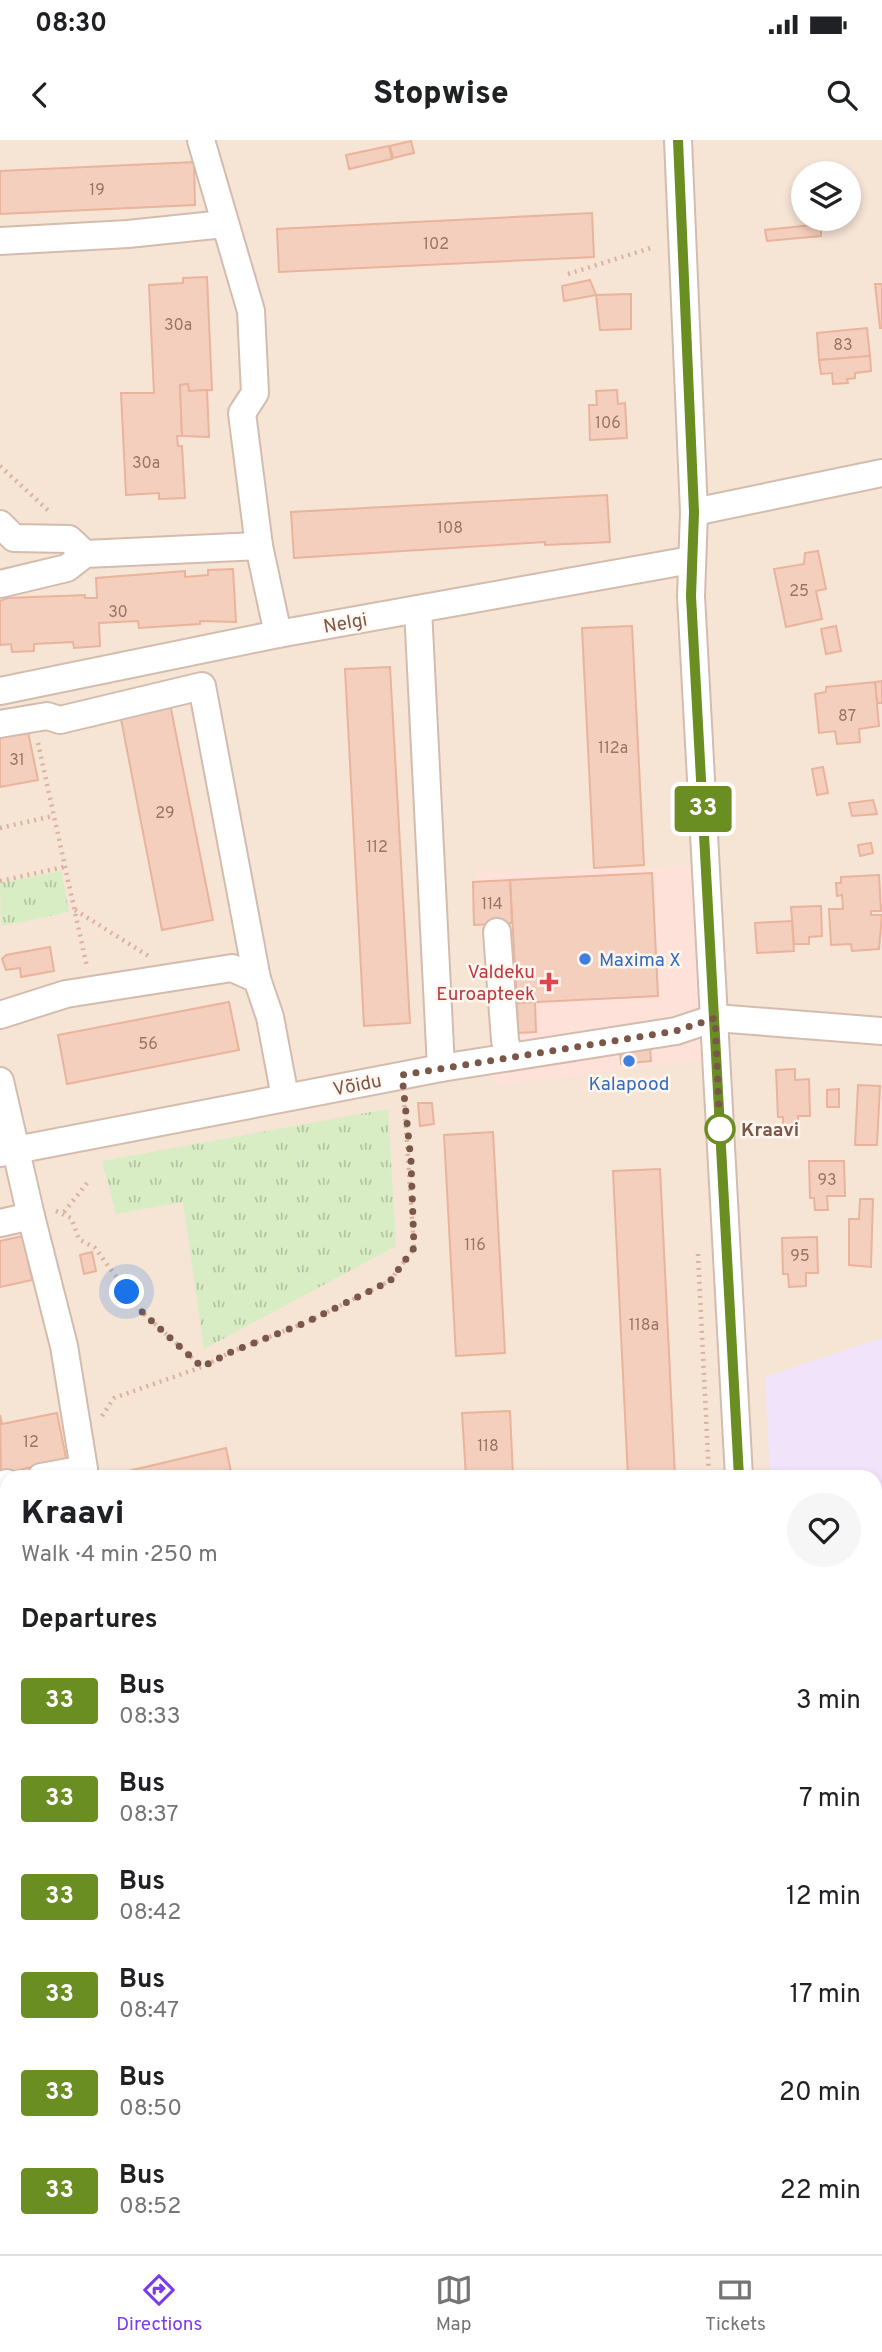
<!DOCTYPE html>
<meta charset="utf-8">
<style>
:root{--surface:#fff;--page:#f6f6f6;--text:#202124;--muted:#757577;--line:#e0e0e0;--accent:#7c3aed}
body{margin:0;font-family:Overpass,sans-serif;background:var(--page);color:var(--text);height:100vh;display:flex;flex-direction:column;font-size:26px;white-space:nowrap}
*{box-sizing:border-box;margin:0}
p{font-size:23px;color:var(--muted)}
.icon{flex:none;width:38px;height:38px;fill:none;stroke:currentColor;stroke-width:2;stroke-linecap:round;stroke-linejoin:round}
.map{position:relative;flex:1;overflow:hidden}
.panel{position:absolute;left:0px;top:1330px;width:882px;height:784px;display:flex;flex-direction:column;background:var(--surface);border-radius:21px 21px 0 0;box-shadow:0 4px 10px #0003}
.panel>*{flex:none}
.badge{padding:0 14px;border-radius:5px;font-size:24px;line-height:46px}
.buttons{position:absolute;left:791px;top:21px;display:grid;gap:14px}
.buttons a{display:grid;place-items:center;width:70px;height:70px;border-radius:50%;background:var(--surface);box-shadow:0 4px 10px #0003;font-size:35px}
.you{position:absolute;width:35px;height:35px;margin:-18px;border:5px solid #fff;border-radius:50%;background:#1a73e8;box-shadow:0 0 0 10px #1a73e833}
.map>.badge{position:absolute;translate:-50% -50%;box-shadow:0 0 0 4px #fff}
h2{padding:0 21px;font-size:26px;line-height:63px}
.round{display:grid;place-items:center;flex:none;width:74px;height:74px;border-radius:37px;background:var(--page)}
.summary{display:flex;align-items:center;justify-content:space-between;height:119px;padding:0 21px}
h1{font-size:33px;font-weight:800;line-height:52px}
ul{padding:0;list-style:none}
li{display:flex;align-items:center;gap:21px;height:98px;padding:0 21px}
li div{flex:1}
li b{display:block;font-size:26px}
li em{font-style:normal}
li .badge{min-width:77px;font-weight:700;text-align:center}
.status{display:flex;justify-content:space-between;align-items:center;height:49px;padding:0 35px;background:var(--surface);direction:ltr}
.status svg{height:19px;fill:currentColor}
header{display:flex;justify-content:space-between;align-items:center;height:91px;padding:0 21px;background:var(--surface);font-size:32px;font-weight:800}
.dock{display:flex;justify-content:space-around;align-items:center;height:98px;border-top:2px solid var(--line);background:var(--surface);font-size:19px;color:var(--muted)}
.dock a{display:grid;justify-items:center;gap:4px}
.dock .current{color:var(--accent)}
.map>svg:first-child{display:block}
</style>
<div class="status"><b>08:30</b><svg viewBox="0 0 49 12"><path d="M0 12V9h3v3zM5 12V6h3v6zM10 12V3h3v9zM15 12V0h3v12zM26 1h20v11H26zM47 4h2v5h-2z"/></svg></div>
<header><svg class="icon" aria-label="back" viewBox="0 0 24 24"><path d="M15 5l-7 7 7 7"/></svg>Stopwise<svg class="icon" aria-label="search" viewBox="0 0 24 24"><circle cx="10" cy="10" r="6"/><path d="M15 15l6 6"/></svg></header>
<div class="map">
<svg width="882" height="2114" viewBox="0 0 882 2114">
<defs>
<pattern id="park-tufts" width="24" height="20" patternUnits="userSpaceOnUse" patternTransform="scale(1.75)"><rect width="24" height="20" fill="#d8edc4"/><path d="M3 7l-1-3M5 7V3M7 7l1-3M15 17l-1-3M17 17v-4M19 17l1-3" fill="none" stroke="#b4c3a1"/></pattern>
</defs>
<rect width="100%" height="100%" fill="#fef3e7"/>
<path fill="#f6e4d5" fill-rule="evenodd" d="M0 0H882V2114H0ZM803 33H849V79H803ZM7 1337H875V2107H7Z"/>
<polygon fill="#fee2da" points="705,725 712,919 495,945 476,733"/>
<g fill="#f0e3fa">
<polygon points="882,1198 882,1480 875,1482 875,1337 770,1337 765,1237"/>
<polygon points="7,1415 7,1637 0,1639 0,1416"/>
</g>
<g fill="url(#park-tufts)">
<polygon points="61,731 69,772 1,786 0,743"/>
<polygon points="388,969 396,1106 204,1209 183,1062 116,1074 102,1021"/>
</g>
<g fill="#f5cfbd" stroke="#e9b39c" stroke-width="2">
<polygon points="411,1 414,13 393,18 390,6"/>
<polygon points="389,6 392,19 349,29 346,15"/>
<polygon points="194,22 195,65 0,74 0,31"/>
<polygon points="592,73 594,117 279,132 277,89"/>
<polygon points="821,84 821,96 767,101 765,90"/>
<polygon points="207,137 212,250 189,251 188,244 180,245 182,296 177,296 178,306 182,306 185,358 159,359 159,353 126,355 121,253 154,253 149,145 183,143 183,138"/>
<polygon points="590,140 596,155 564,161 562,146"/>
<polygon points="875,144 882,144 882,188 880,188"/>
<polygon points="631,154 631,189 600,190 596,155"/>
<polygon points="867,188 870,216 819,220 817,193"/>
<polygon points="870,216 871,231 855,233 855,238 847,239 848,243 833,244 832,233 821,234 819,220"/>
<polygon points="188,244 189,251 207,250 209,297 182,296 180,245"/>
<polygon points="617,250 618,264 625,263 627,298 590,300 589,265 597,265 596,251"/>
<polygon points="607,355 610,402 545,405 545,402 294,418 291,372"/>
<polygon points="818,411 826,449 816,451 822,479 786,487 774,429 804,424 805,413"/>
<polygon points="233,429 236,482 200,481 200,484 139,488 138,481 99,483 100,506 74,508 73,502 34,504 34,511 12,512 11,504 0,505 0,461 7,458 85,455 85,458 97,458 96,438 185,431 185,437 208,435 208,430"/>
<polygon points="632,486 644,725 594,728 582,488"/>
<polygon points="836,486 841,511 826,514 821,489"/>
<polygon points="390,527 410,883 364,886 345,529"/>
<polygon points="882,541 882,563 877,563 875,542"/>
<polygon points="875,542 879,586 859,589 860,602 837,604 835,591 819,593 815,554 826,552 826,547"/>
<polygon points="170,564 213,780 162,790 120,574"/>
<polygon points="28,592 38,640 0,647 0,597"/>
<polygon points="823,627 828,653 817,655 812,629"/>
<polygon points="873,660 877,674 852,676 849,663"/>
<polygon points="871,703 873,713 860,716 858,705"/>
<polygon points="652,733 658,856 517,863 510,740"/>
<polygon points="879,735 881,771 871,771 871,775 882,775 879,809 852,811 851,804 831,805 829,769 843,769 842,755 837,756 836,743 841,743 841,737"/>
<polygon points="510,740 512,783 474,785 473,742"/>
<polygon points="821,766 822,796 809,797 809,804 794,804 791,767"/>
<polygon points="792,781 794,811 757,813 755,783"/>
<polygon points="50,807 54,831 21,837 20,828 6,830 2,819 6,815"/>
<polygon points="229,862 239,910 67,944 58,895"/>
<polygon points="535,862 536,892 518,893 517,863"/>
<polygon points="650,908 651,921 621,924 620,911"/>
<polygon points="795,929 795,940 809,939 810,976 798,976 798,986 783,987 783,977 778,977 776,930"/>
<polygon points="858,945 880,946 877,1005 855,1005"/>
<polygon points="839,949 839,967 827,967 827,950"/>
<polygon points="418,963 432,963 434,984 420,986"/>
<polygon points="493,992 505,1213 456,1216 444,995"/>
<polygon points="809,1021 844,1021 845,1056 827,1056 828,1070 815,1070 814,1058 810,1058"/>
<polygon points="660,1029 675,1337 628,1337 613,1031"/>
<polygon points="860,1059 873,1059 871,1127 849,1125 849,1079 859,1079"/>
<polygon points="23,1096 32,1140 0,1147 0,1101"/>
<polygon points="817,1097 818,1133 806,1133 806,1146 789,1147 788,1134 783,1134 782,1098"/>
<polygon points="92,1112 96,1131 84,1134 80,1115"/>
<polygon points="510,1271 513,1337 466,1337 462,1273"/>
<polygon points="57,1273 66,1318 1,1335 0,1275 2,1284"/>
<polygon points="226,1308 231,1332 210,1337 103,1337"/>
<polygon points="7,1440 7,1546 0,1511 0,1441"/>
<polygon points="882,1551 882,1598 880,1591 875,1592 875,1552"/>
<polygon points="882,1710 882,1762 880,1756 875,1758 875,1711"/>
<polygon points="882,1823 882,1854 875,1833 875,1825"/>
<polygon points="7,2041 7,2107 13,2107 0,2112 0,2044"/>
<polygon points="165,2107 252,2107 235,2114 168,2114"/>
<polygon points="383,2107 441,2107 444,2114 385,2114"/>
<polygon points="637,2107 697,2107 693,2114 649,2114"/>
</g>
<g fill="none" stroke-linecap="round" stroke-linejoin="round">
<g stroke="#d3bcae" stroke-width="30">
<g id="minor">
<polyline points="201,0 251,171 255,253 242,273 259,406 278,494"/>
<polyline points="678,0 694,372 691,456 739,1337"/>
<polyline points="0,101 128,94 224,84"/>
<polyline points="694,372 882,333"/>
<polyline points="0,384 14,398 69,399 85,414"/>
<polyline points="0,444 67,428 85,414 259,406"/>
<polyline points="418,469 441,928"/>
<polyline points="0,551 278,494 691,420"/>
<polyline points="0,584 47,576 60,580 202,546 257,839"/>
<polyline points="497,792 505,900 509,917"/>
<polyline points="0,875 66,854 232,828 257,839 270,877 285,957"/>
<polyline points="0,941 31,1076 0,1083"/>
<polyline points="0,1013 441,928 676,891 715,878 882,891"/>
<polyline points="31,1076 64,1206 84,1329 41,1337"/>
<polyline points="0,1345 7,1343"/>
<polyline points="875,1517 882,1516"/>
<polyline points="0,1659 7,1658"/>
<polyline points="0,1788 7,1807"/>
<polyline points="0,1947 7,1946"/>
<polyline points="0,2006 3,2005 1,1984"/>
<polyline points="875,2084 882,2080"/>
<polyline points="370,2107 373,2114"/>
<polyline points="780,2107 781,2114"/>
<polyline points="115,2114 124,2111"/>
<polyline points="296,2114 311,2107"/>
<polyline points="813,2114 828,2107"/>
</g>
</g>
<g stroke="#dab29f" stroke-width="4.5" stroke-dasharray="2 5" stroke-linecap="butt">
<polyline points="568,134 654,107"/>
<polyline points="0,326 51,373"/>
<polyline points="38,603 87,827"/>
<polyline points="0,688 53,676"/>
<polyline points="0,741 64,727"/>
<polyline points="75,770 150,817"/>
<polyline points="56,1071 71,1078 79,1099 95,1108 143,1173 201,1226"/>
<polyline points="64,1072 88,1042"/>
<polyline points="698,1114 709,1337"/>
<polyline points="102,1276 114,1258 202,1227 231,1212 307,1182 390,1141 414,1108 404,958"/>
<polyline points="0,1433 7,1431"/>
<polyline points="0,1586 7,1590"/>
<polyline points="0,1860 7,1878"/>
<polyline points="455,2107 457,2114"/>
<polyline points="479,2114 482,2107"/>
<polyline points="733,2114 736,2107"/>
</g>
<use href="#minor" stroke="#fff" stroke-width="26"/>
</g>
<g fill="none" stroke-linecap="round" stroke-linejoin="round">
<g stroke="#fff" stroke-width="16">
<polyline id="line" points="678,0 694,372 691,456 739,1337"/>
</g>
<use href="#line" stroke="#6b8e23" stroke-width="10"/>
<polyline stroke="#7a5749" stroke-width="7" stroke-dasharray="0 12.6" points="127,1152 143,1173 202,1227 231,1212 307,1182 390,1141 414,1108 411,1021 402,935 676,891 715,878 720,989"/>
</g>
<g fill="#3f7fe0" stroke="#fff7ef" stroke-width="2.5">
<circle cx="585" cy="819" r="7"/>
<circle cx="629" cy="921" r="7"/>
</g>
<path fill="#e0444e" stroke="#fff7ef" stroke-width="2.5" d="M545.5 831.5h7v7h7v7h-7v7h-7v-7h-7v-7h7z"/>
<circle fill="#fff" stroke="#6b8e23" stroke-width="3.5" cx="720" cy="989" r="14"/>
<g text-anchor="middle" stroke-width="5" stroke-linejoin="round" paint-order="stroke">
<g font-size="16" fill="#997566">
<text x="97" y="55">19</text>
<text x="436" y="109">102</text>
<text x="178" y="190">30a</text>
<text x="843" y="210">83</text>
<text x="608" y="288">106</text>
<text x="146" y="328">30a</text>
<text x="450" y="393">108</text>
<text x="799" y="456">25</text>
<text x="118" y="477">30</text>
<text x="847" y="581">87</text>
<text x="613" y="613">112a</text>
<text x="17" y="625">31</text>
<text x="165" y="678">29</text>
<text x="377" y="712">112</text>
<text x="492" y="769">114</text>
<text x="148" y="909">56</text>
<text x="827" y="1045">93</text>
<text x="475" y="1110">116</text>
<text x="800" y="1121">95</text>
<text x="644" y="1190">118a</text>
<text x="31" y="1307">12</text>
<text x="488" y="1311">118</text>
</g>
<g font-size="19" fill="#7a5749" stroke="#fff7ef">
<text transform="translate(345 482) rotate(-10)" y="7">Nelgi</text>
<text transform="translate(357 944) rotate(-11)" y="7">Võidu</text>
</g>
<g font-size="19" fill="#366cbe" stroke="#fff7ef" text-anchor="start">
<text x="599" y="826">Maxima X</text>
<text x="629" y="950" text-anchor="middle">Kalapood</text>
</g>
<g font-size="19" fill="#be3a42" stroke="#fff7ef" text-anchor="end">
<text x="535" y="838">Valdeku<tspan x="535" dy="22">Euroapteek</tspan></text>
</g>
<g font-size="19" font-weight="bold" fill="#7a5749" stroke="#fff7ef" text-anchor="start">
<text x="741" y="996">Kraavi</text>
</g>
</g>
</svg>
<div class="buttons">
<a><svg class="icon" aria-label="layers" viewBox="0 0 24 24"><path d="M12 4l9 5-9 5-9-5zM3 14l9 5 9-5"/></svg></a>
</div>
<div class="you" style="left:127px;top:1152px"></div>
<b class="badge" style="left:703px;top:669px;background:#6b8e23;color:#fff">33</b>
<section class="panel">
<div class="summary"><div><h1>Kraavi</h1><p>Walk · 4 min · 250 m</p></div><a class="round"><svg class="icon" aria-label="heart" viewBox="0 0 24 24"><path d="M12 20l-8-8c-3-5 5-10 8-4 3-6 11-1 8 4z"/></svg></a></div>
<h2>Departures</h2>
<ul>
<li><span class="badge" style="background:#6b8e23;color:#fff">33</span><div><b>Bus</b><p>08:33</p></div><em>3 min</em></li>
<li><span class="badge" style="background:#6b8e23;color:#fff">33</span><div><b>Bus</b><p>08:37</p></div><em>7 min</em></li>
<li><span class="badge" style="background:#6b8e23;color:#fff">33</span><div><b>Bus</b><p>08:42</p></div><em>12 min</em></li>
<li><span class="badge" style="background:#6b8e23;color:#fff">33</span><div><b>Bus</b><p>08:47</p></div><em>17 min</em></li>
<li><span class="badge" style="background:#6b8e23;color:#fff">33</span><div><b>Bus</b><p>08:50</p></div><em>20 min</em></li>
<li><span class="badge" style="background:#6b8e23;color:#fff">33</span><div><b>Bus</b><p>08:52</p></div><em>22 min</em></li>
</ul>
</section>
</div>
<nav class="dock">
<a class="current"><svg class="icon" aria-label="directions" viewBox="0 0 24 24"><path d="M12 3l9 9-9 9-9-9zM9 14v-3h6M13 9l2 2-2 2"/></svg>Directions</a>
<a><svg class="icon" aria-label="map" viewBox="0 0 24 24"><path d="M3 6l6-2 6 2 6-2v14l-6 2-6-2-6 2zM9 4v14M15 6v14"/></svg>Map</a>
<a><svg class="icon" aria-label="tickets" viewBox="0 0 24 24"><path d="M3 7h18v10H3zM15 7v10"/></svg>Tickets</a>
</nav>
